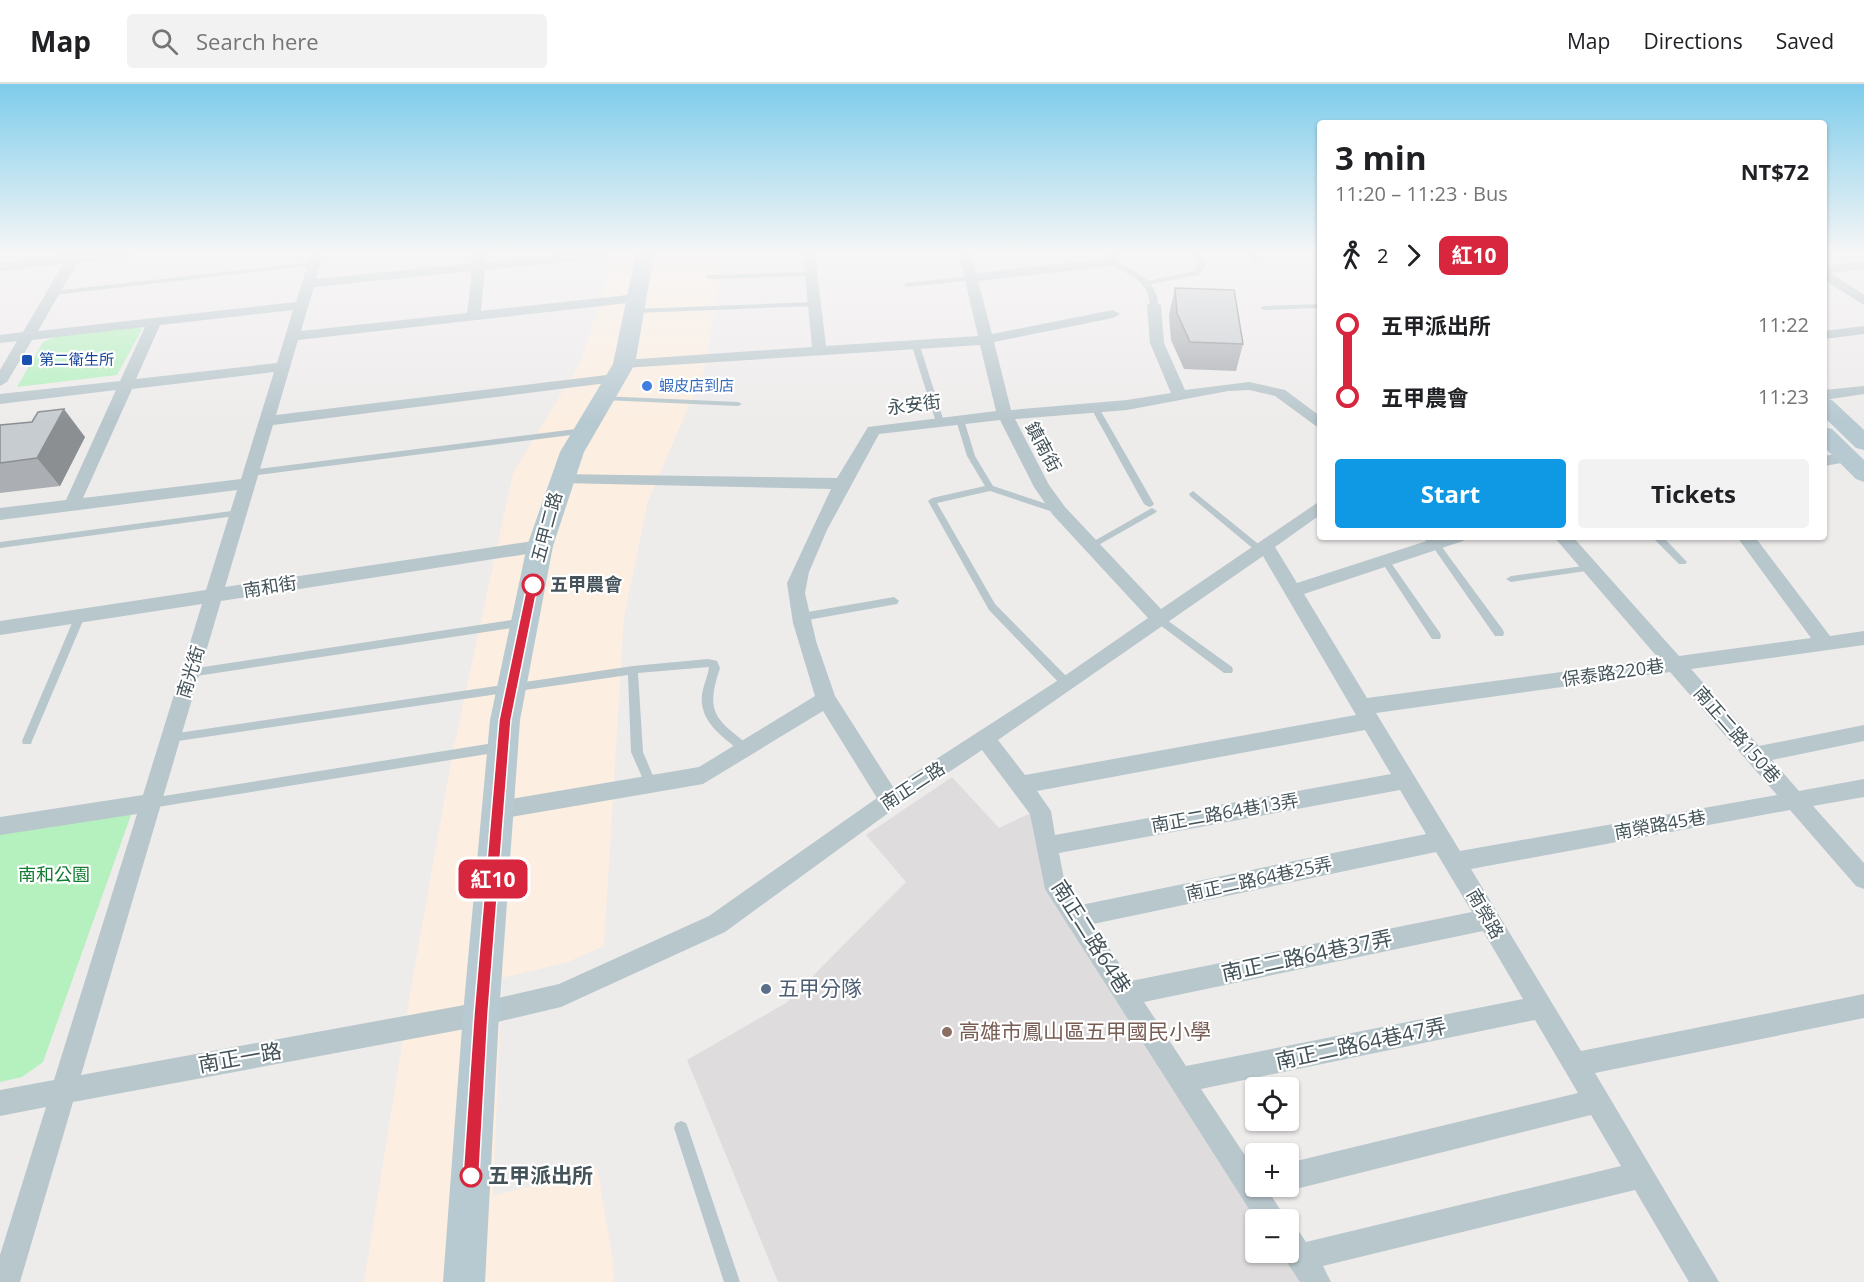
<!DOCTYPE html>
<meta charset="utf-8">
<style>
:root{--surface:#fff;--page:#f2f2f2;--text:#202124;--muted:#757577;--line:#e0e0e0;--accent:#0f99e4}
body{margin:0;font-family:"Open Sans","Noto Sans TC",sans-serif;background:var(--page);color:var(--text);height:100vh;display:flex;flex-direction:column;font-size:22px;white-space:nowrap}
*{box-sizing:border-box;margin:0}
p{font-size:20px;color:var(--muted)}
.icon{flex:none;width:33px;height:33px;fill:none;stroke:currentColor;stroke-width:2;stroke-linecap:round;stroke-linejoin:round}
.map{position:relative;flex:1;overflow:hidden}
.details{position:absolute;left:1317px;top:36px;width:510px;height:420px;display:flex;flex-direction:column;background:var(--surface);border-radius:6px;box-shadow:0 2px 4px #0004}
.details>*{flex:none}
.badge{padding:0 12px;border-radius:9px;font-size:21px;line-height:39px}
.tools{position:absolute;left:1245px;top:993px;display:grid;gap:12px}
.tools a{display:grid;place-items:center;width:54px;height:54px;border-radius:6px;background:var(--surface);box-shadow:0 2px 4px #0004;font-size:30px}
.map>.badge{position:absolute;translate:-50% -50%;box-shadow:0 0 0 3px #fff}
.legs{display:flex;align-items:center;gap:9px;height:66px;padding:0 18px;font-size:20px}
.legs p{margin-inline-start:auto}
.headline{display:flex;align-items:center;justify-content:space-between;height:102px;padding:0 18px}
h1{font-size:33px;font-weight:700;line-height:45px}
.button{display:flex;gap:12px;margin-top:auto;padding:12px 18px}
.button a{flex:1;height:69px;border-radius:6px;background:var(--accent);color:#fff;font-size:24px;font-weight:700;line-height:69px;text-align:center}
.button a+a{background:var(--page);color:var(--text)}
ul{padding:0 18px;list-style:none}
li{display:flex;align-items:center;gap:21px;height:72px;font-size:22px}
li i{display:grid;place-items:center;width:9px;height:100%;margin:0 8px;background:currentColor}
li i::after{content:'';width:15px;height:15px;margin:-8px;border:4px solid;border-radius:50%;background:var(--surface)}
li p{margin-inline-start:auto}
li:first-child i{background:linear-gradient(#0000 50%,currentColor 0)}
li:last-child i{background:linear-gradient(currentColor 50%,#0000 0)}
header{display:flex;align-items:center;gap:36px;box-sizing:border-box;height:84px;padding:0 30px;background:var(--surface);border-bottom:2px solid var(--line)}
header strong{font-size:28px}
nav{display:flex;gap:33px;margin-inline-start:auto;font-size:21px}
.search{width:420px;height:54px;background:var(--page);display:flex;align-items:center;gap:15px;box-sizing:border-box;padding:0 21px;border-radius:6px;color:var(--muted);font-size:22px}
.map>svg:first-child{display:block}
</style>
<header>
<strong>Map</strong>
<div class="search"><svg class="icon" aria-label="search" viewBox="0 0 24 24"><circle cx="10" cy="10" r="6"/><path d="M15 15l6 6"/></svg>Search here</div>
<nav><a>Map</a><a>Directions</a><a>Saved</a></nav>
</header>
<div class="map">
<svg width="1864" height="1198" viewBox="0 0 1864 1198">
<rect width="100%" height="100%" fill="#eeebeb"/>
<polygon fill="#fceee1" points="616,170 724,170 704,287 648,417 624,533 604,862 568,878 502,894 493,1112 597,1084 613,1177 614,1198 364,1198 411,904 453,667 513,389 580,279"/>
<polygon fill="#dfdcde" points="952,693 999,744 1037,726 1054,786 1256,1102 1280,1135 1256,1136 1256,1168 1288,1168 1320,1198 778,1198 687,976 786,919 906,798 866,751"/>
<g fill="#b5f0bf">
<polygon points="134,243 142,245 117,291 17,303 43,258 55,253"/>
<polygon points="123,726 131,731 43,978 22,993 0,998 0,746"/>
</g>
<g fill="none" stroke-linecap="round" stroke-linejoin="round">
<g fill="#b8c7cc" fill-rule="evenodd">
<path d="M1194 170H1201L1205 182 1199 191 1151 200 1157 212 1158 221 1154 223 1150 221C1147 191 1126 192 1106 178 1116 174 1139 189 1148 197L1194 187 1197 182Z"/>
<polygon points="1247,170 1254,170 1258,178 1256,179 1252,179"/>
<polygon points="314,178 318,180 316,181 53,211 49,209 53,207"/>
<polygon points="811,188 815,190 814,192 709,195 705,193 709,191"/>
<polygon points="970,192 974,194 973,196 907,203 903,201 907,199"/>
<polygon points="814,218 818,220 817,222 635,229 631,227 635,225"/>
<polygon points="1320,220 1320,224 1264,226 1260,224 1264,222"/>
<polygon points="913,260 919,260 920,262 944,338 943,340 940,341 936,338 912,262"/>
<polygon points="601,312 738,318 742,320 738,322 604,316 601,316"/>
<polygon points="1095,321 1099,324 1154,420 1152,422 1149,423 1144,420 1091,324"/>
<polygon points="960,333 964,336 975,372 993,402 1062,425 1064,427 1059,430 990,407 937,419 995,520 1071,597 1072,600 1071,603 1063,603 989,526 928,417 932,414 985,402 967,372 956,336"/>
<polygon points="584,344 588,347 587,349 251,392 247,389 251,386"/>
<polygon points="1193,407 1262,463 1264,465 1262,467 1256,467 1190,412 1189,410"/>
<polygon points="1152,424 1157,427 1155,429 1095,463 1089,463 1087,461"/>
<polygon points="239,426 242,427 244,429 242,431 0,464 0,458"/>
<polygon points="1422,453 1433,453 1439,459 1503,546 1504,549 1503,552 1495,552 1433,463"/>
<polygon points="1652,453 1663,453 1685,476 1687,478 1685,480 1679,480"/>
<polygon points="1386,475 1389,476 1440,549 1441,552 1440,555 1432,555 1383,480 1381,478"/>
<polygon points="1590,481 1595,484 1593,486 1511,498 1506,495 1511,492"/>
<polygon points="894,513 899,517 897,520 802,537 797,533 802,529"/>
<polygon points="80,528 85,532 32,657 31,660 23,660 22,657 75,532"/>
<polygon points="1160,531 1232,583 1233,586 1232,589 1224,589 1156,538 1155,535"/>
<polygon points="525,534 530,538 525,542 190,593 186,592 185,589 186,586 190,585"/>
<path d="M708 575 717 577 720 584C705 629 715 635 750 662L752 665 750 668 746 670 742 668C724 654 699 638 702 611 703 602 708 592 709 583L638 589 643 668 656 699 654 702 650 704 646 702 631 668 628 591 171 658 167 657 166 654 167 651 171 650 633 582Z"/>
<polygon points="500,658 504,660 506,663 504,666 500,668 151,724 147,722 145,719 147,716 151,714"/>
<polygon points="681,1037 686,1039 688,1044 740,1198 724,1198 674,1044 676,1039"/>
</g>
<g fill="#b8c7cc" fill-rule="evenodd">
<path d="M69 170H132L126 174 77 179 38 247 296 218 311 170H323L316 195 473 179 475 170H485L486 178 564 170H610L604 174 485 186 481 227 637 210 644 214 637 218 298 256 276 331 615 290 622 294 615 298 273 341 225 503 540 456 549 462 540 468 221 517 81 991 481 918 559 900 709 832 877 714 823 627 703 700 499 735 491 732 488 726 491 720 499 717 699 683 815 612 793 539 787 499 831 405 561 399 555 398 553 394 555 390 837 394 868 343 996 327 980 261 624 284 617 280 624 276 812 263 803 170H815L826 262 978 252 959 170H971L976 189 1106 175 1109 170H1122L1115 181 1110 182 978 197 992 250 1113 226 1120 230 1113 234 994 258 1011 326 1127 316 1171 309 1150 259 1147 221 1154 217 1161 221 1164 259 1185 306 1249 298 1285 306 1320 332V345L1275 312 1249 306 1228 307 1127 326 1015 335 1049 401 1065 423 1161 525 1320 417V431L1275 463 1297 499 1439 453H1466L1463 457 1304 510 1367 614 1659 575 1554 453H1573L1679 572 1811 554 1737 453H1755L1830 552 1864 547V561L1691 585 1759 662 1864 641V657L1772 676 1799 707 1864 695V713L1813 722 1864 779V805L1856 802 1790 726 1471 785 1581 967 1864 910V934L1595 989 1719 1198H1689L1635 1106 1323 1182 1331 1198H1300L1280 1168H1288V1142L1298 1146 1306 1158 1621 1082 1591 1031 1288 1107 1278 1103 1288 1102V1079L1578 1009 1535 936 1201 1005 1256 1088V1102H1265L1287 1136H1256L1045 805 1030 730 982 666 898 722 725 848 561 923 481 942 73 1018 20 1198H0V1171L46 1023 0 1032V1006L54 996 137 730 0 751V733L143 711 202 520 0 551V537L206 506 237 406 0 436V424L66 416 116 306 0 320V310L120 297 145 243 32 256 7 298 0 302V286L17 257 0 259V251L23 248 63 180 0 187V179ZM472 187 467 229 301 247 314 203ZM293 226 277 279 136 295 160 241ZM274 288 241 395 83 414 132 305ZM1000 336 1034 403 1053 431 1148 534 1060 595 893 703 835 612 816 557 805 509 809 488 827 446 879 350ZM1263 472 1356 631 1025 691 998 656ZM1670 588 1777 711 1460 767 1376 629ZM1365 646 1391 690 1055 751 1051 727 1037 707ZM1400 706 1426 750 1081 821 1064 795 1059 769ZM1436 768 1472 828 1131 897 1093 840ZM1483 847 1523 915 1186 982 1144 918Z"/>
<polygon points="1864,177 1864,185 1831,189 1864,211 1864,221 1824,196 1824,182"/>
<polygon points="1864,242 1864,250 1824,255 1824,247"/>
<polygon points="1864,302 1864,310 1824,316 1824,306"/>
<polygon points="1847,368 1855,373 1853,377 1824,382 1824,372"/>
</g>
<g fill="#b7c9d1" fill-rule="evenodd">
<polygon points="636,170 654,170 635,280 584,368 553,462 520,636 499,930 485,1198 443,1198 463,930 490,636 527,462 560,368 613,280"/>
<polygon points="1824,314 1832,316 1864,346 1864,366 1856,364 1824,333"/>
<polygon points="1824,343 1832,345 1864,376 1864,398 1856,395 1824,363"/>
</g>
</g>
<g fill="#abafb4">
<polygon points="1175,204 1243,260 1236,287 1184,285 1171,256 1169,231"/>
<polygon points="0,341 85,353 60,402 0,409"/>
</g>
<polygon fill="#8b8f92" points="64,325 85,353 60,402 37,374"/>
<g fill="#c7ccd1" stroke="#8b8f92" stroke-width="1.5">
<polygon points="1175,204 1234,206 1243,260 1190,258 1177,229"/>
<polygon points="64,325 37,374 0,379 0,341 32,338 38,328"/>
</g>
<linearGradient id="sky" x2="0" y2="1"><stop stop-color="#7ecceb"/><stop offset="0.5" stop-color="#f7f6f6"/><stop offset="1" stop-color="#f7f6f6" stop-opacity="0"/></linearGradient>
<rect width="1864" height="338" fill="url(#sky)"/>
<polygon fill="#d7263d" stroke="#fff" stroke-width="1.5" points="533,497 538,501 511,636 488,930 479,1092 477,1098 471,1100 465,1098 463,1092 474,930 499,636 527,501"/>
<rect fill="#1a4fb4" stroke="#fff" stroke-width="2" x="21" y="270" width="12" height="12" rx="3"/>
<circle fill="#3f7fe0" stroke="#fff" stroke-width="2" cx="647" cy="302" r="6"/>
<g fill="#fff" stroke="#d7263d" stroke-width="3">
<circle cx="533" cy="501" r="10"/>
<circle cx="471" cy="1092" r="10"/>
</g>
<circle fill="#5c6f8a" stroke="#fff" stroke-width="2" cx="766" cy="905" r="6"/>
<circle fill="#8d6e63" stroke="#fff" stroke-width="2" cx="947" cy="948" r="6"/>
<g text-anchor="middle" stroke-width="4.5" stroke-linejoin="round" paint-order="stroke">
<g font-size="15" fill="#164399" stroke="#fff" text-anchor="start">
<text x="39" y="281">第二衛生所</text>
</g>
<g font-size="15" fill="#366cbe" stroke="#fff" text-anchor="start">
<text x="659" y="307">蝦皮店到店</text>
</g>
<g font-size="18" fill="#435359" stroke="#fff">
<text transform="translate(914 321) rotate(-7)" y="6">永安街</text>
<text transform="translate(1043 363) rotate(62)" y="6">鎮南街</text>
<text transform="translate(547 443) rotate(-75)" y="6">五甲二路</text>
<text transform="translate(270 503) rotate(-9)" y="6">南和街</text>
<text transform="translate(191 588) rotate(-73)" y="6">南光街</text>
<text transform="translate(1613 589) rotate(-8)" y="6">保泰路220巷</text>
<text transform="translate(1737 651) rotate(49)" y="6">南正二路150巷</text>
<text transform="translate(913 702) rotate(-33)" y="6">南正二路</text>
<text transform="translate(1225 729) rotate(-10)" y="6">南正二路64巷13弄</text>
<text transform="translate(1660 741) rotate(-10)" y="6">南榮路45巷</text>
<text transform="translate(1259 795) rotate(-12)" y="6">南正二路64巷25弄</text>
<text transform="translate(1485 830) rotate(60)" y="6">南榮路</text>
</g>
<g font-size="18" font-weight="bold" fill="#435359" stroke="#fff" text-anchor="start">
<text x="550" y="507">五甲農會</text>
</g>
<g font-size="18" fill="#117d30" stroke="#fff">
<text x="54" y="797">南和公園</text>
</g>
<g font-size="21" fill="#435359" stroke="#fff">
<text transform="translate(1091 853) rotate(58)" y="7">南正二路64巷</text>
<text transform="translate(1307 872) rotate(-12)" y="7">南正二路64巷37弄</text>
<text transform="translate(1361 960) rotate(-12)" y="7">南正二路64巷47弄</text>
<text transform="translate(240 974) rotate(-10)" y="7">南正一路</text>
</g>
<g font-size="21" fill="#4e5e75" stroke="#fff" text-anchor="start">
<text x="778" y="912">五甲分隊</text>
</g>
<g font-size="21" fill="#785e54" stroke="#fff" text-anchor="start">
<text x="959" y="955">高雄市鳳山區五甲國民小學</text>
</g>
<g font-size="21" font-weight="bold" fill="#435359" stroke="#fff" text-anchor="start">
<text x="488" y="1099">五甲派出所</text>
</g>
</g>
</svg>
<div class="tools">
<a><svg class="icon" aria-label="locate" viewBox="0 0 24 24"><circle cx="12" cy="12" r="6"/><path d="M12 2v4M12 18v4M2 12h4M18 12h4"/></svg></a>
<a>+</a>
<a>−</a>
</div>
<b class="badge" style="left:493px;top:795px;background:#d7263d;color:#fff">紅10</b>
<section class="details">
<div class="headline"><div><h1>3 min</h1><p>11:20 – 11:23 · Bus</p></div><b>NT$72</b></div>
<div class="legs"><svg class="icon" aria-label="walk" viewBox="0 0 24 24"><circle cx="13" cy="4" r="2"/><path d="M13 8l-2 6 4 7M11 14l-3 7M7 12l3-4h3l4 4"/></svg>2<svg class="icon" aria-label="forward" viewBox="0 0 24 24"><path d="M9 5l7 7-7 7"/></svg><b class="badge" style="background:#d7263d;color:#fff">紅10</b></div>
<ul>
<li><i style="color:#d7263d"></i><b>五甲派出所</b><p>11:22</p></li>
<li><i style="color:#d7263d"></i><b>五甲農會</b><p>11:23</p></li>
</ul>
<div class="button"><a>Start</a><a>Tickets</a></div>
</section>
</div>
